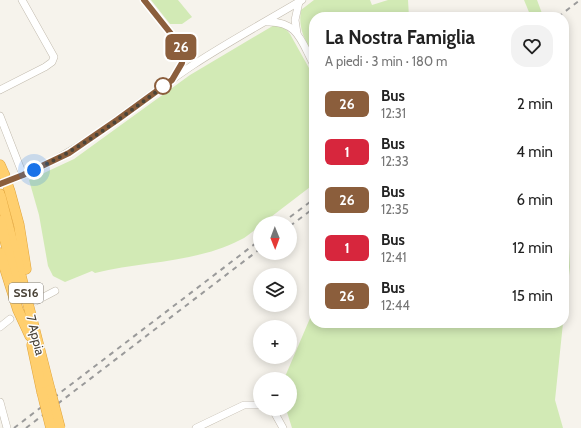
<!DOCTYPE html>
<html lang="it">
<meta charset="utf-8">
<style>
:root{--surface:#fff;--page:#f2f2f2;--text:#222;--muted:#767676}
body{margin:0;font-family:Cabin,sans-serif;background:var(--page);color:var(--text);height:100vh;display:flex;flex-direction:column;font-size:15px;white-space:nowrap}
*{box-sizing:border-box;margin:0}
p{font-size:13px;color:var(--muted)}
.icon{flex:none;width:22px;height:22px;fill:none;stroke:currentColor;stroke-width:2;stroke-linecap:round;stroke-linejoin:round}
.map{position:relative;flex:1;overflow:hidden}
.sheet{position:absolute;left:309px;top:12px;width:260px;height:316px;display:flex;flex-direction:column;background:var(--surface);border-radius:16px;box-shadow:0 2px 10px #0003}
.sheet>*{flex:none}
.badge{padding:0 8px;border-radius:6px;font-size:14px;line-height:26px}
.needle{width:26px;rotate:179deg}
.buttons{position:absolute;left:253px;top:216px;display:grid;gap:8px}
.buttons a{display:grid;place-items:center;width:44px;height:44px;border-radius:50%;background:var(--surface);box-shadow:0 2px 10px #0003;font-size:20px}
.you{position:absolute;width:20px;height:20px;margin:-10px;border:3px solid #fff;border-radius:50%;background:#1a73e8;box-shadow:0 0 0 6px #1a73e833}
.map>.badge{position:absolute;translate:-50% -50%;box-shadow:0 0 0 2px #fff}
.round{display:grid;place-items:center;flex:none;width:42px;height:42px;border-radius:16px;background:var(--page)}
.overview{display:flex;align-items:center;justify-content:space-between;height:68px;padding:0 16px}
h1{font-size:19px;font-weight:800;line-height:30px}
ul{padding:0;list-style:none}
li{display:flex;align-items:center;gap:12px;height:48px;padding:0 16px}
li div{flex:1}
li b{display:block;font-size:15px}
li em{font-style:normal}
li .badge{min-width:44px;font-weight:700;text-align:center}
.map>svg:first-child{display:block}
</style>
<div class="map">
<svg width="581" height="428" viewBox="0 0 581 428">
<rect width="100%" height="100%" fill="#f6f3ec"/>
<g fill="#d2eab5">
<polygon points="151,0 178,0 192,17 182,24 170,24"/>
<path d="M314 0H370L372 5 388 0H408L409 17H314V56C305 40 298 29 301 10Z"/>
<polygon points="524,0 537,0 543,16 531,17"/>
<path d="M276 24 284 27 290 34 314 77V184L263 223H260V226C254 230 247 237 240 240 195 263 144 261 95 273L92 271 65 282 53 276 48 266 39 215 29 180 74 159 190 75Z"/>
<polygon points="564,115 568,123 565,167 570,267 564,318"/>
<polygon points="314,309 314,323 563,323 555,400 563,428 292,428 286,409 290,409 290,379 284,379"/>
</g>
<g fill="none" stroke-linecap="round" stroke-linejoin="round">
<g stroke="#c2bbae" stroke-width="8">
<g id="minor">
<path d="M267 22C298 21 301 41 314 65"/>
<polyline points="297,33 295,20 299,2"/>
<polyline points="0,90 45,67 52,62 54,57 22,0"/>
<polyline points="0,116 23,175"/>
<path d="M0 184C77 158 127 109 193 65 228 42 265 22 302 0"/>
<polyline points="36,301 55,291"/>
<polyline points="0,327 10,319"/>
<polyline points="0,402 7,428"/>
<polyline points="270,409 273,410 283,428"/>
<polyline points="196,428 244,405 260,405"/>
</g>
</g>
<g stroke="#e0a43c" stroke-width="11">
<g id="highway">
<polyline points="0,165 4,174"/>
<polyline points="10,192 19,225 26,269"/>
<polyline points="0,194 50,390"/>
<polyline points="0,221 17,286"/>
<polyline points="0,253 18,310 30,336"/>
<polyline points="32,345 42,392"/>
</g>
</g>
<use href="#minor" stroke="#fff" stroke-width="7"/>
<use href="#highway" stroke="#ffcf6e" stroke-width="10"/>
<g stroke="#9a9a9a" stroke-width="2" stroke-dasharray="5 5" stroke-linecap="butt">
<polyline points="558,17 580,0"/>
<polyline points="282,223 314,199"/>
<polyline points="290,226 314,208"/>
<polyline points="14,428 260,240"/>
<polyline points="26,428 260,249"/>
</g>
<g stroke="#e0a43c" stroke-width="11" stroke-linecap="butt">
<g id="highway-bridge">
<polyline points="4,174 10,192"/>
<polyline points="50,390 60,428"/>
<polyline points="42,392 51,428"/>
</g>
</g>
<use href="#highway-bridge" stroke="#ffcf6e" stroke-width="10"/>
</g>
<g fill="none" stroke-linecap="round" stroke-linejoin="round">
<g stroke="#fff" stroke-width="9">
<polyline id="line" points="0,184 23,175 69,153 117,120 172,80 182,63 183,55 180,45 144,0"/>
</g>
<use href="#line" stroke="#8b5e3c" stroke-width="6"/>
<path stroke="#4b4439" stroke-width="4" stroke-dasharray="0 7.2" d="M34 170C83 148 125 115 168 83L163 86"/>
</g>
<circle fill="#fff" stroke="#8b5e3c" stroke-width="2" cx="163" cy="86" r="8"/>
<g text-anchor="middle" stroke-width="3" stroke-linejoin="round" paint-order="stroke">
<rect fill="#fff" stroke="#817c74" stroke-width="1" x="9" y="283" width="34" height="20" rx="3"/>
<g font-size="12" font-weight="bold" fill="#4b4439">
<text x="26" y="297">SS16</text>
</g>
<g font-size="13" fill="#4b4439" stroke="#fff">
<text transform="translate(36 335) rotate(76)" y="5">7 Appia</text>
</g>
</g>
</svg>
<div class="buttons">
<a><svg class="needle" viewBox="-14 -14 28 28"><path d="M0-13l5 13h-10z" fill="#e53935"/><path d="M0 13l5-13h-10z" fill="#767676"/></svg></a>
<a><svg class="icon" aria-label="layers" viewBox="0 0 24 24"><path d="M12 4l9 5-9 5-9-5zM3 14l9 5 9-5"/></svg></a>
<a>+</a>
<a>−</a>
</div>
<div class="you" style="left:34px;top:170px"></div>
<b class="badge" style="left:181px;top:47px;background:#8b5e3c;color:#fff">26</b>
<section class="sheet">
<div class="overview"><div><h1>La Nostra Famiglia</h1><p>A piedi · 3 min · 180 m</p></div><a class="round"><svg class="icon" aria-label="heart" viewBox="0 0 24 24"><path d="M12 20l-8-8c-3-5 5-10 8-4 3-6 11-1 8 4z"/></svg></a></div>
<ul>
<li><span class="badge" style="background:#8b5e3c;color:#fff">26</span><div><b>Bus</b><p>12:31</p></div><em>2 min</em></li>
<li><span class="badge" style="background:#d7263d;color:#fff">1</span><div><b>Bus</b><p>12:33</p></div><em>4 min</em></li>
<li><span class="badge" style="background:#8b5e3c;color:#fff">26</span><div><b>Bus</b><p>12:35</p></div><em>6 min</em></li>
<li><span class="badge" style="background:#d7263d;color:#fff">1</span><div><b>Bus</b><p>12:41</p></div><em>12 min</em></li>
<li><span class="badge" style="background:#8b5e3c;color:#fff">26</span><div><b>Bus</b><p>12:44</p></div><em>15 min</em></li>
</ul>
</section>
</div>
